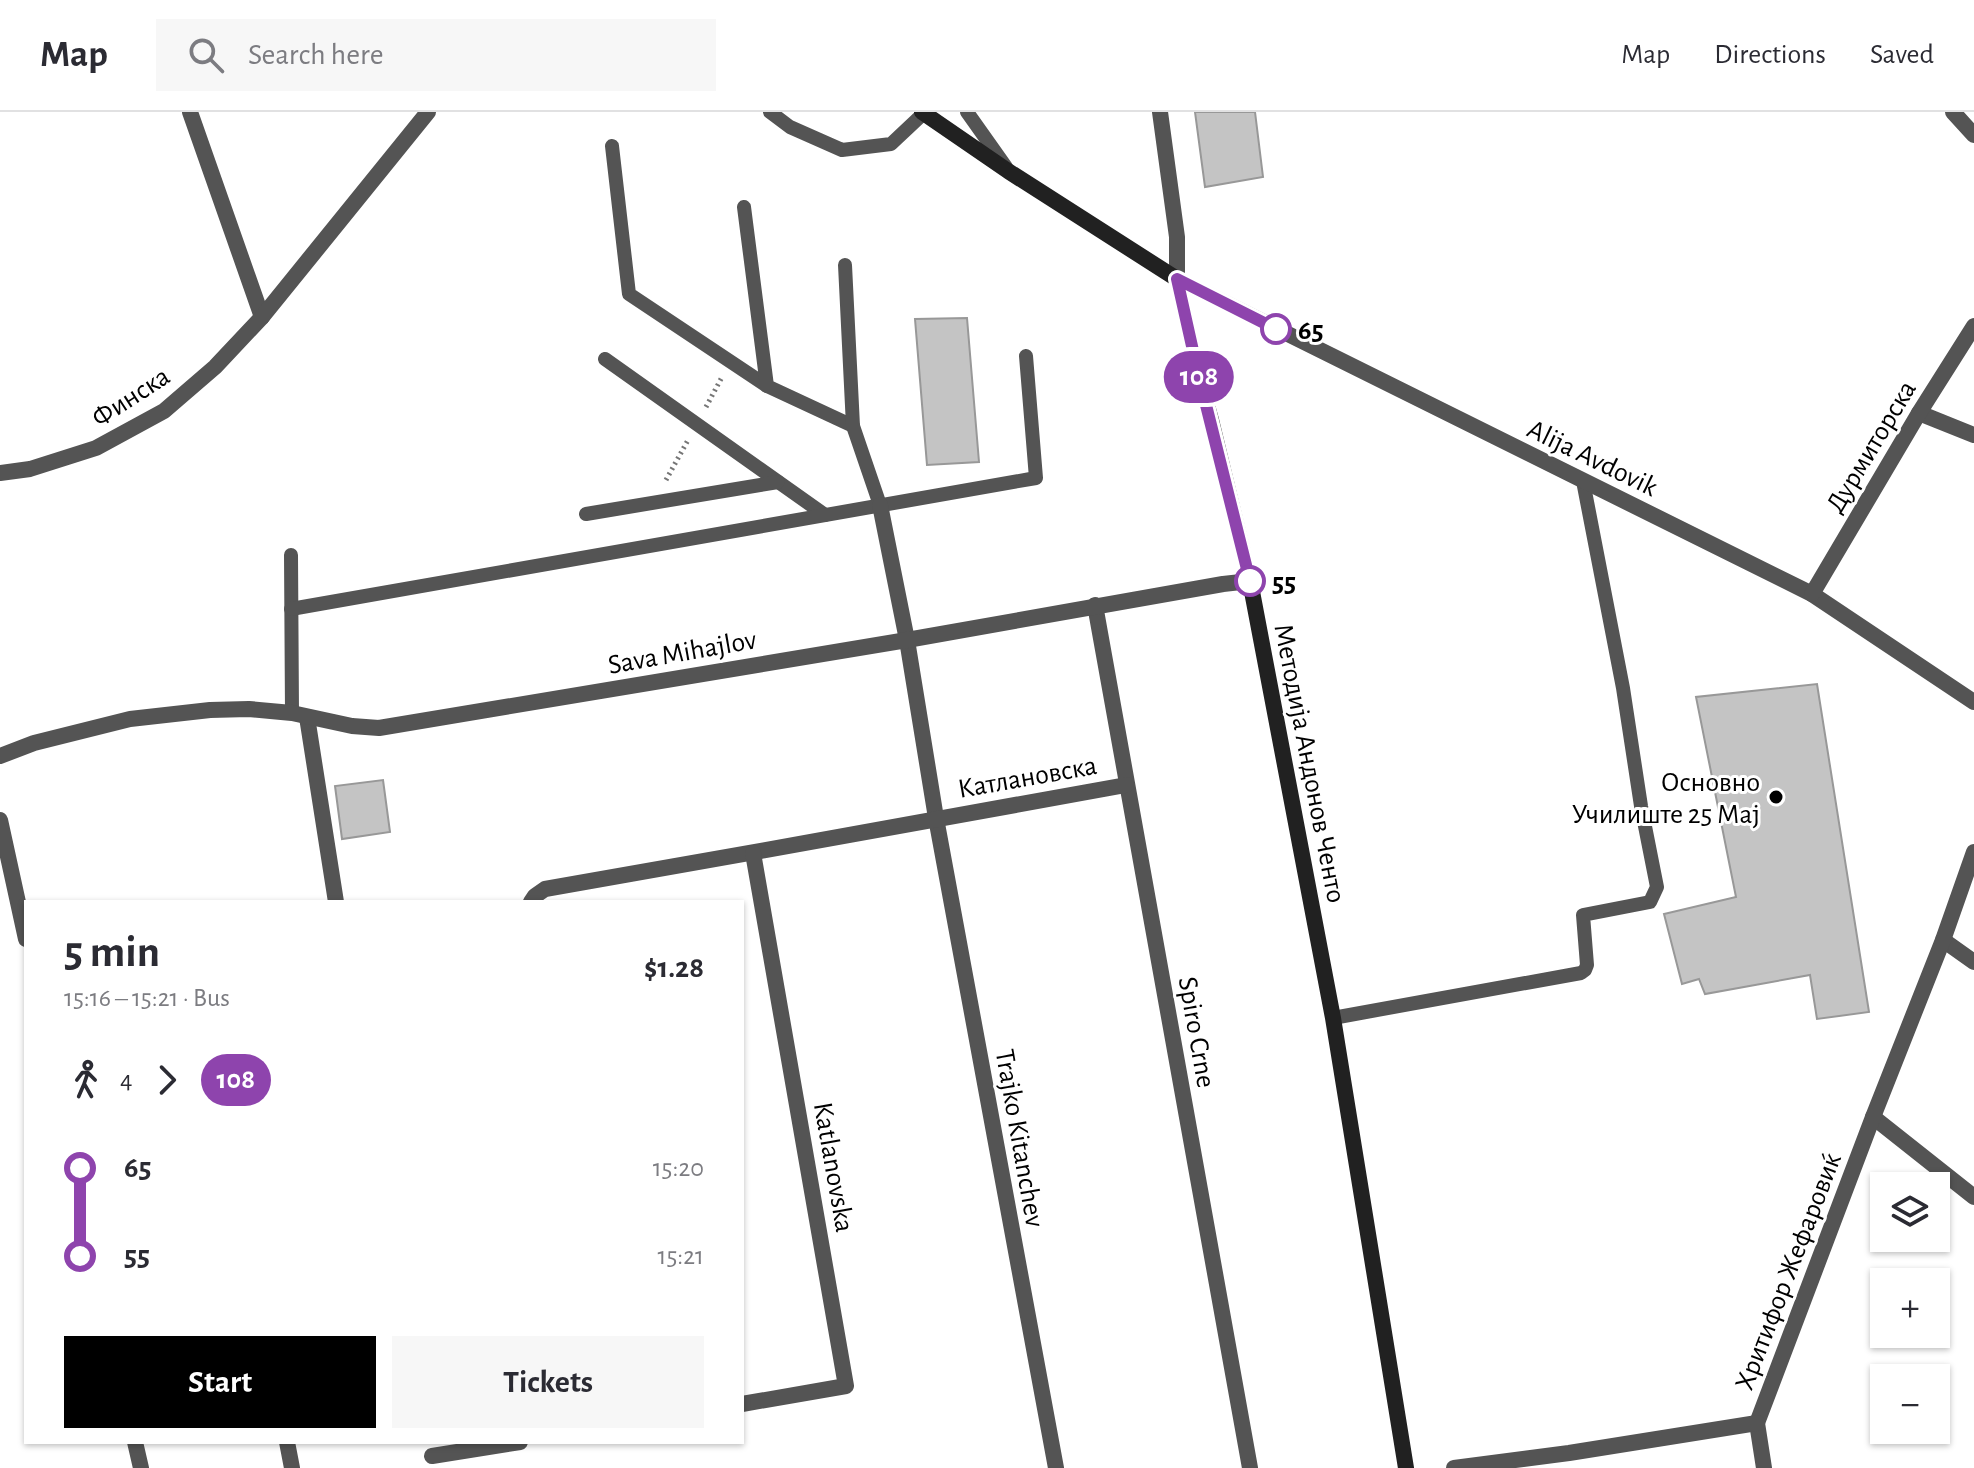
<!DOCTYPE html>
<meta charset="utf-8">
<style>
:root{--surface:#fff;--page:#f7f7f7;--text:#2b2b33;--muted:#7c7c81;--line:#e1e1e2;--accent:#000}
body{margin:0;font-family:"Alegreya Sans",sans-serif;background:var(--page);color:var(--text);height:100vh;display:flex;flex-direction:column;font-size:30px;white-space:nowrap}
*{box-sizing:border-box;margin:0}
p{font-size:26px;color:var(--muted)}
.icon{flex:none;width:44px;height:44px;fill:none;stroke:currentColor;stroke-width:2;stroke-linecap:round;stroke-linejoin:round}
.map{position:relative;flex:1;overflow:hidden}
.drawer{position:absolute;left:24px;top:788px;width:720px;height:544px;display:flex;flex-direction:column;background:var(--surface);border-radius:0px;box-shadow:0 2px 6px #0004}
.drawer>*{flex:none}
.badge{padding:0 16px;border-radius:26px;font-size:28px;line-height:52px}
.tools{position:absolute;left:1870px;top:1060px;display:grid;gap:16px}
.tools a{display:grid;place-items:center;width:80px;height:80px;border-radius:0px;background:var(--surface);box-shadow:0 2px 6px #0004;font-size:40px}
.map>.badge{position:absolute;translate:-50% -50%;box-shadow:0 0 0 4px #fff}
.legs{display:flex;align-items:center;gap:12px;height:88px;padding:0 40px;font-size:26px}
.legs p{margin-inline-start:auto}
.headline{display:flex;align-items:center;justify-content:space-between;height:136px;padding:0 40px}
h1{font-size:44px;font-weight:700;line-height:60px}
.button{display:flex;gap:16px;margin-top:auto;padding:16px 40px}
.button a{flex:1;height:92px;border-radius:0px;background:var(--accent);color:#fff;font-size:32px;font-weight:700;line-height:92px;text-align:center}
.button a+a{background:var(--page);color:var(--text)}
ul{padding:0 40px;list-style:none}
li{display:flex;align-items:center;gap:28px;height:88px;font-size:30px}
li i{display:grid;place-items:center;width:12px;height:100%;margin:0 10px;background:currentColor}
li i::after{content:'';width:20px;height:20px;margin:-10px;border:6px solid;border-radius:50%;background:var(--surface)}
li p{margin-inline-start:auto}
li:first-child i{background:linear-gradient(#0000 50%,currentColor 0)}
li:last-child i{background:linear-gradient(currentColor 50%,#0000 0)}
header{display:flex;align-items:center;gap:48px;box-sizing:border-box;height:112px;padding:0 40px;background:var(--surface);border-bottom:2px solid var(--line)}
header strong{font-size:38px}
nav{display:flex;gap:44px;margin-inline-start:auto;font-size:28px}
.search{width:560px;height:72px;background:var(--page);display:flex;align-items:center;gap:20px;box-sizing:border-box;padding:0 28px;border-radius:0px;color:var(--muted);font-size:30px}
.map>svg:first-child{display:block}
</style>
<header>
<strong>Map</strong>
<div class="search"><svg class="icon" aria-label="search" viewBox="0 0 24 24"><circle cx="10" cy="10" r="6"/><path d="M15 15l6 6"/></svg>Search here</div>
<nav><a>Map</a><a>Directions</a><a>Saved</a></nav>
</header>
<div class="map">
<svg width="1974" height="1356" viewBox="0 0 1974 1356">
<rect width="100%" height="100%" fill="#fff"/>
<g fill="#c4c4c4" stroke="#989898" stroke-width="2">
<polygon points="1195,0 1255,0 1263,65 1205,75"/>
<polygon points="967,206 979,350 927,353 915,207"/>
<polygon points="1817,572 1869,900 1817,907 1810,863 1705,882 1699,867 1682,872 1664,802 1736,785 1696,585"/>
<polygon points="383,668 390,720 342,727 335,674"/>
</g>
<g fill="none" stroke-linecap="round" stroke-linejoin="round">
<g stroke="#767676" stroke-width="5" stroke-dasharray="2 4" stroke-linecap="butt">
<polyline points="706,295 722,265"/>
<polyline points="666,368 688,328"/>
</g>
<g stroke="#545454" stroke-width="14">
<polyline points="770,0 790,15 842,38 891,32 924,1"/>
<polyline points="967,0 1006,55"/>
<polyline points="612,34 629,182 767,274"/>
<polyline points="744,95 767,274 853,314"/>
<polyline points="845,153 853,314 880,393"/>
<polyline points="605,247 825,403"/>
<polyline points="586,402 778,370"/>
<polyline points="291,443 292,601"/>
<polyline points="291,497 1036,366 1026,244"/>
<polyline points="1333,906 1581,861 1585,858 1587,853 1583,803 1650,790 1657,775 1641,694 1623,576 1583,369"/>
</g>
<g stroke="#545454" stroke-width="16">
<polyline points="190,0 262,205"/>
<polyline points="1160,0 1177,125 1177,167 1812,482 1974,590"/>
<polyline points="1953,0 1974,23"/>
<polyline points="1919,301 1974,323"/>
<polyline points="0,361 30,357 96,336 164,299 215,255 262,205 428,0"/>
<polyline points="880,393 907,528 936,706 1056,1356"/>
<polyline points="1812,482 1919,301 1974,214"/>
<polyline points="1095,493 1250,1356"/>
<polyline points="307,605 336,790"/>
<polyline points="0,644 34,631 130,607 210,598 249,597 292,601 352,614 379,616 907,528 1223,472 1250,469"/>
<polyline points="0,708 26,827"/>
<path d="M531 790 535 784 545 777C739 744 932 707 1126 673"/>
<polyline points="1943,828 1974,850"/>
<polyline points="1873,1005 1974,1085"/>
<polyline points="742,1292 846,1274 753,741"/>
<polyline points="1757,1311 1873,1005 1943,828 1974,740"/>
<polyline points="1757,1311 1764,1356"/>
<polyline points="135,1330 141,1356"/>
<polyline points="287,1330 292,1356"/>
<polyline points="432,1344 520,1330"/>
<polyline points="1454,1356 1569,1341 1757,1311"/>
</g>
<polyline stroke="#212121" stroke-width="16" points="922,0 1008,59 1177,167 1198,261 1211,308 1250,469 1333,906 1406,1356"/>
</g>
<g fill="none" stroke-linecap="round" stroke-linejoin="round">
<g stroke="#fff" stroke-width="18">
<polyline id="line-1" points="1250,469 1198,261 1177,167 1276,217"/>
</g>
<use href="#line-1" stroke="#8e44ad" stroke-width="12"/>
</g>
<g fill="#fff" stroke="#8e44ad" stroke-width="4">
<circle cx="1276" cy="217" r="14"/>
<circle cx="1250" cy="469" r="14"/>
</g>
<circle fill="#000" stroke="#fff" stroke-width="3" cx="1776" cy="685" r="8"/>
<g text-anchor="middle" stroke-width="6" stroke-linejoin="round" paint-order="stroke">
<g font-size="28" font-weight="bold" fill="#000" stroke="#fff" text-anchor="start">
<text x="1298" y="227">65</text>
<text x="1272" y="479">55</text>
</g>
<g font-size="28" fill="#000" stroke="#fff">
<text transform="translate(130 284) rotate(-33)" y="10">Финска</text>
<text transform="translate(1870 334) rotate(-59)" y="10">Дурмиторска</text>
<text transform="translate(1593 345) rotate(26)" y="10">Alija Avdovik</text>
<text transform="translate(682 539) rotate(-10)" y="10">Sava Mihajlov</text>
<text transform="translate(1311 651) rotate(79)" y="10">Методија Андонов Ченто</text>
<text transform="translate(1027 664) rotate(-10)" y="10">Катлановска</text>
<text transform="translate(1198 920) rotate(80)" y="10">Spiro Crne</text>
<text transform="translate(1021 1026) rotate(80)" y="10">Trajko Kitanchev</text>
<text transform="translate(835 1055) rotate(80)" y="10">Katlanovska</text>
<text transform="translate(1787 1159) rotate(-69)" y="10">Хритифор Жефаровиќ</text>
</g>
<g font-size="28" fill="#000" stroke="#fff" text-anchor="end">
<text x="1760" y="679">Основно<tspan x="1760" dy="32">Училиште 25 Мај</tspan></text>
</g>
</g>
</svg>
<div class="tools">
<a><svg class="icon" aria-label="layers" viewBox="0 0 24 24"><path d="M12 4l9 5-9 5-9-5zM3 14l9 5 9-5"/></svg></a>
<a>+</a>
<a>−</a>
</div>
<b class="badge" style="left:1199px;top:265px;background:#8e44ad;color:#fff">108</b>
<section class="drawer">
<div class="headline"><div><h1>5 min</h1><p>15:16 – 15:21 · Bus</p></div><b>$1.28</b></div>
<div class="legs"><svg class="icon" aria-label="walk" viewBox="0 0 24 24"><circle cx="13" cy="4" r="2"/><path d="M13 8l-2 6 4 7M11 14l-3 7M7 12l3-4h3l4 4"/></svg>4<svg class="icon" aria-label="forward" viewBox="0 0 24 24"><path d="M9 5l7 7-7 7"/></svg><b class="badge" style="background:#8e44ad;color:#fff">108</b></div>
<ul>
<li><i style="color:#8e44ad"></i><b>65</b><p>15:20</p></li>
<li><i style="color:#8e44ad"></i><b>55</b><p>15:21</p></li>
</ul>
<div class="button"><a>Start</a><a>Tickets</a></div>
</section>
</div>
